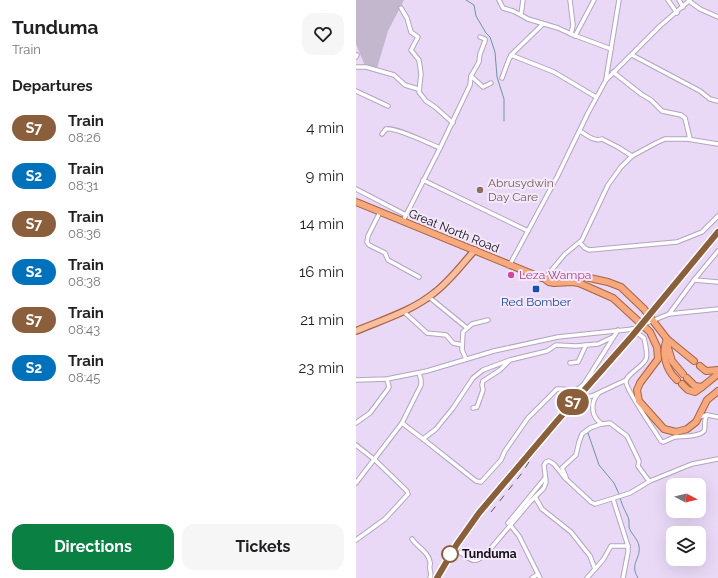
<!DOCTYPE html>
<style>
:root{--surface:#fff;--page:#f6f6f6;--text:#202124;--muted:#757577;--accent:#0b8043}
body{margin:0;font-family:Raleway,sans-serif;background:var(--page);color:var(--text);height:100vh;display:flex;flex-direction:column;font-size:15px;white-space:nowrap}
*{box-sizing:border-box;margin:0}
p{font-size:13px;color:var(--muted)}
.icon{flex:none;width:22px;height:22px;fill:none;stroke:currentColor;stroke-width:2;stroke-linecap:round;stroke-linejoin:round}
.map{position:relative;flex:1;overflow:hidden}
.side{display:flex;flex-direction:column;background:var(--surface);width:356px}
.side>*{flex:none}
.badge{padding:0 8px;border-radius:13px;font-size:14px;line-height:26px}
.needle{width:26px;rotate:97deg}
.controls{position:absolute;left:310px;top:478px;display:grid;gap:8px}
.controls a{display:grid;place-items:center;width:40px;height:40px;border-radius:8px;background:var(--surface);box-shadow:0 4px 16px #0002;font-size:20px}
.map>.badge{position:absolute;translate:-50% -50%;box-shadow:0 0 0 2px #fff}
h2{padding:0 12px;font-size:15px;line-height:36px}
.round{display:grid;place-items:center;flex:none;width:42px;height:42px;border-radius:12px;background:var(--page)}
.overview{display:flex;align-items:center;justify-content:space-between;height:68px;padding:0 12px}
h1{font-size:19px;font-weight:700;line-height:30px}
.primary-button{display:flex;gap:8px;margin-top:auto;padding:8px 12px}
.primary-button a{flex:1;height:46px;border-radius:12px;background:var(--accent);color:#fff;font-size:16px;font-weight:700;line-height:46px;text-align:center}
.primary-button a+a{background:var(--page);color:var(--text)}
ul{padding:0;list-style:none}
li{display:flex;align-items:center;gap:12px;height:48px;padding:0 12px}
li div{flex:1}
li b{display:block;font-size:15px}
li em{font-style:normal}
li .badge{min-width:44px;font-weight:700;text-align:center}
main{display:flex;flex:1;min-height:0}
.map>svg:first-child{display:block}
</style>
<main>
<section class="side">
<div class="overview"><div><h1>Tunduma</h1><p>Train</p></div><a class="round"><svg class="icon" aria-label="heart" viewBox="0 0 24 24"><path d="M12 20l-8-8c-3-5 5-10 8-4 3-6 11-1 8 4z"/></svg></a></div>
<h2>Departures</h2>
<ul>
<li><span class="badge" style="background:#8b5e3c;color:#fff">S7</span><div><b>Train</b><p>08:26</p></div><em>4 min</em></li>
<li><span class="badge" style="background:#0072bc;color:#fff">S2</span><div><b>Train</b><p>08:31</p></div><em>9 min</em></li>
<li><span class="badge" style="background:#8b5e3c;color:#fff">S7</span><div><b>Train</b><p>08:36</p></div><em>14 min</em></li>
<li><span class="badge" style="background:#0072bc;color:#fff">S2</span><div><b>Train</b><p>08:38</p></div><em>16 min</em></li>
<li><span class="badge" style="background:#8b5e3c;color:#fff">S7</span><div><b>Train</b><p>08:43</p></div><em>21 min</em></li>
<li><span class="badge" style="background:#0072bc;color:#fff">S2</span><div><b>Train</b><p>08:45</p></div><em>23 min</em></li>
</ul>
<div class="primary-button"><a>Directions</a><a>Tickets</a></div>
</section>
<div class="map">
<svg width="362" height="578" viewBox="0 0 362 578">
<rect width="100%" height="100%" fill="#e9d9f7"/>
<polygon fill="#c3b7ce" points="0,0 48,0 32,31 21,68 9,66 0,44"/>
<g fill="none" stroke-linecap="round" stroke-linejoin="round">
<g stroke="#6d94a6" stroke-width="1">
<polyline points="110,0 118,5 120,16 130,33 134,37 139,52 141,77 148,99 148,121"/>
<polyline points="232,433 243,465 258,483 263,494"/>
<path d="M264 497C266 507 271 513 273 520 273 522 273 525 273 527 275 534 282 539 283 546 285 559 273 564 282 578"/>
</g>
<g stroke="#b3a4c0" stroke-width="5.5">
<g id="minor">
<polyline points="143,0 147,8 157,11 165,15"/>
<polyline points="167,0 165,15 172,19 202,28 215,34 255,49"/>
<polyline points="214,0 217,25 215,34"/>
<polyline points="312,0 321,13"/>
<polyline points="323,0 327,7"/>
<polyline points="333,1 344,9 362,17"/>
<polyline points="45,8 51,18 55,32 62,37 55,50 63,60 65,74 63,92 70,101 79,107 97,123"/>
<polyline points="219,36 238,0"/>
<polyline points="155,55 198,72 240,97"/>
<polyline points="276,55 344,91 354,99 362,101"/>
<polyline points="0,57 1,55"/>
<polyline points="0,67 10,67 38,75 49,85 62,89"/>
<polyline points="257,72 285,94 295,100 306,111 325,115 329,118 334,139"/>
<polyline points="115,76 127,87 135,83"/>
<polyline points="146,78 153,59 156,54 187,24"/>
<polyline points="250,79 263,0"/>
<polyline points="0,91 32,106"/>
<path d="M224 131C231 135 238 142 246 139 257 144 266 149 276 156"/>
<path d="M26 134 30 129C40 127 74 144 84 148"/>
<polyline points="67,180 172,231"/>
<polyline points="0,189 50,215"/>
<polyline points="24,212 12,236 11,242 13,245 29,253 32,260 63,277"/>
<polyline points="47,221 84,148 114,85 115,76 123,62 124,54 129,41 129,39 124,37"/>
<polyline points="224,243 229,248 233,250 321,242 346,232 362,216"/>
<polyline points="153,266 201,177 232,113 250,80 304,26 334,0"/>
<polyline points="189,278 209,254 226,240 252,185 265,167 276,156 300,143 309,139 331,139 362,144"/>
<polyline points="338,280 362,282"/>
<polyline points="73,297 111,328"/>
<polyline points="47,311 71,333 90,335 97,343 106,345"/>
<polyline points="313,314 338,280 362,251"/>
<path d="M276 329 288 338C289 343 292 353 290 359 287 367 270 374 270 382 270 390 299 431 305 441L307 442C311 441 315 438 319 437 326 436 343 437 348 431 350 427 347 421 351 415"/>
<polyline points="110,359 106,350 107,332 116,324 132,320"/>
<polyline points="214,363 222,362 230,345"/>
<polyline points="0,380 31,379 71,371 138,351 202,337 278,329 286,325 313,314 362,309"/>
<path d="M242 394C234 403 235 417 246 424L254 423 271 436 283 461 282 466 293 481"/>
<polyline points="224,398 236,396 270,380"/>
<polyline points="117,408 121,407 127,390 126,385 127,381 144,370 153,361"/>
<polyline points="343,417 351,415 362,417"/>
<polyline points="0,423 14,413 32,389 33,387 31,379"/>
<path d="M46 423 67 439 120 481 125 482 145 460 149 451 172 418 201 389C216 388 216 396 228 384L262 330"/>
<polyline points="67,439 80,429 97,408 117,378 127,370 154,360 191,351 200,345 220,346 242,344 257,337"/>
<polyline points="0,445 19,460 51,491 52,494 29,519 0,540"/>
<polyline points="210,477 206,468 220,455 223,442 226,434 234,428 245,424"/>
<polyline points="0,483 46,423 65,385 65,380 63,373"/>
<polyline points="179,497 186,509 215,532 234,556 239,569"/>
<polyline points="257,499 272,546 272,552 267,578"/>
<polyline points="152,523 189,478"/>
<polyline points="155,526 163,536 184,578"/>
<path d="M56 539C62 548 72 551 74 562 75 564 73 566 74 569 74 573 76 573 74 578"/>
<path d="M104 552C115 560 118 565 130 554L174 502 188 488 190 482 188 465 190 462 193 461 198 464 209 478 235 502 239 504 274 493 294 481 336 464 362 459"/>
<polyline points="176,578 182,574"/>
<polyline points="231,578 247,560 255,546 272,546"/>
</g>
</g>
<g stroke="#a66443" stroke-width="8">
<path id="primary" d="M0 331C26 320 56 311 78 293 94 281 106 264 119 250"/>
</g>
<g stroke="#a66443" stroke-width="8">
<g id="trunk">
<polyline points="0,202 186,278 229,277 252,282 265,287 288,309 311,339 312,348 316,361 327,374"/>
<polyline points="189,279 193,282 198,283 216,282 223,283 257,298 294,332 301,347 302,359 284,383 281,390 283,401 308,429 320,432 331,429 340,422 351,400 362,391"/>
<polyline points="344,366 350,371 362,370"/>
<polyline points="331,378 339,386 346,387 362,374"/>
<path d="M321 380C310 370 305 353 311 339L338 361"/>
<polyline points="326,384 332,390 339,392 346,387"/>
</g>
</g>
<use href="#minor" stroke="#fff" stroke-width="3.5"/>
<use href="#primary" stroke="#f9be9d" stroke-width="5.5"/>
<use href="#trunk" stroke="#f7a87c" stroke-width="6"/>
<g stroke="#5e5566" stroke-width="1" stroke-dasharray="7 7" stroke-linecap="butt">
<polyline points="309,296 362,232"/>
<polyline points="135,512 166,473 176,457"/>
<path d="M81 578C103 535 134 500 165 464 202 421 239 378 276 335"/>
</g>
</g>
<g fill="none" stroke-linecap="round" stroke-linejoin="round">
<g stroke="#fff" stroke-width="9">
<polyline id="line" points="81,578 101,544 123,513 201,421 276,336 362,232"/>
</g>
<use href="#line" stroke="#8b5e3c" stroke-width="6"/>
</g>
<circle fill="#8d6e63" stroke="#f3e9fb" stroke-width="1.5" cx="124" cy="190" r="4"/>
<circle fill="#d1479c" stroke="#f3e9fb" stroke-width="1.5" cx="155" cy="275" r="4"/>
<rect fill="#1a4fb4" stroke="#f3e9fb" stroke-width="1.5" x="176" y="285" width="8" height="8" rx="2"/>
<circle fill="#fff" stroke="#8b5e3c" stroke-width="2" cx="94" cy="554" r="8"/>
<g text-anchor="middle" stroke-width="4" stroke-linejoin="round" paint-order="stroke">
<g font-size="12" fill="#785e54" stroke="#f3e9fb" text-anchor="start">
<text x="132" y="187">Abrusydwin<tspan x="132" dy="14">Day Care</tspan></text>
</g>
<g font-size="12" fill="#120c16" stroke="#f3e9fb">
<text transform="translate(98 231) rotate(22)" y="4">Great North Road</text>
</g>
<g font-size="12" fill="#b23c85" stroke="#f3e9fb" text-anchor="start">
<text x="163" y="279">Leza Wampa</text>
</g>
<g font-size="12" fill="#164399" stroke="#f3e9fb">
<text x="180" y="306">Red Bomber</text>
</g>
<g font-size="12" font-weight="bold" fill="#120c16" stroke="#f3e9fb" text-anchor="start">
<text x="106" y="558">Tunduma</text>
</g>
</g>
</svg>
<div class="controls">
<a><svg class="needle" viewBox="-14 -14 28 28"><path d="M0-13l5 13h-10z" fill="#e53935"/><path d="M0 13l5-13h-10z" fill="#757577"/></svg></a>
<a><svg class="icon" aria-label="layers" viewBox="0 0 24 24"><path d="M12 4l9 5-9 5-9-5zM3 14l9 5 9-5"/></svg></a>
</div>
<b class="badge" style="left:217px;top:402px;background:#8b5e3c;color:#fff">S7</b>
</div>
</main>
